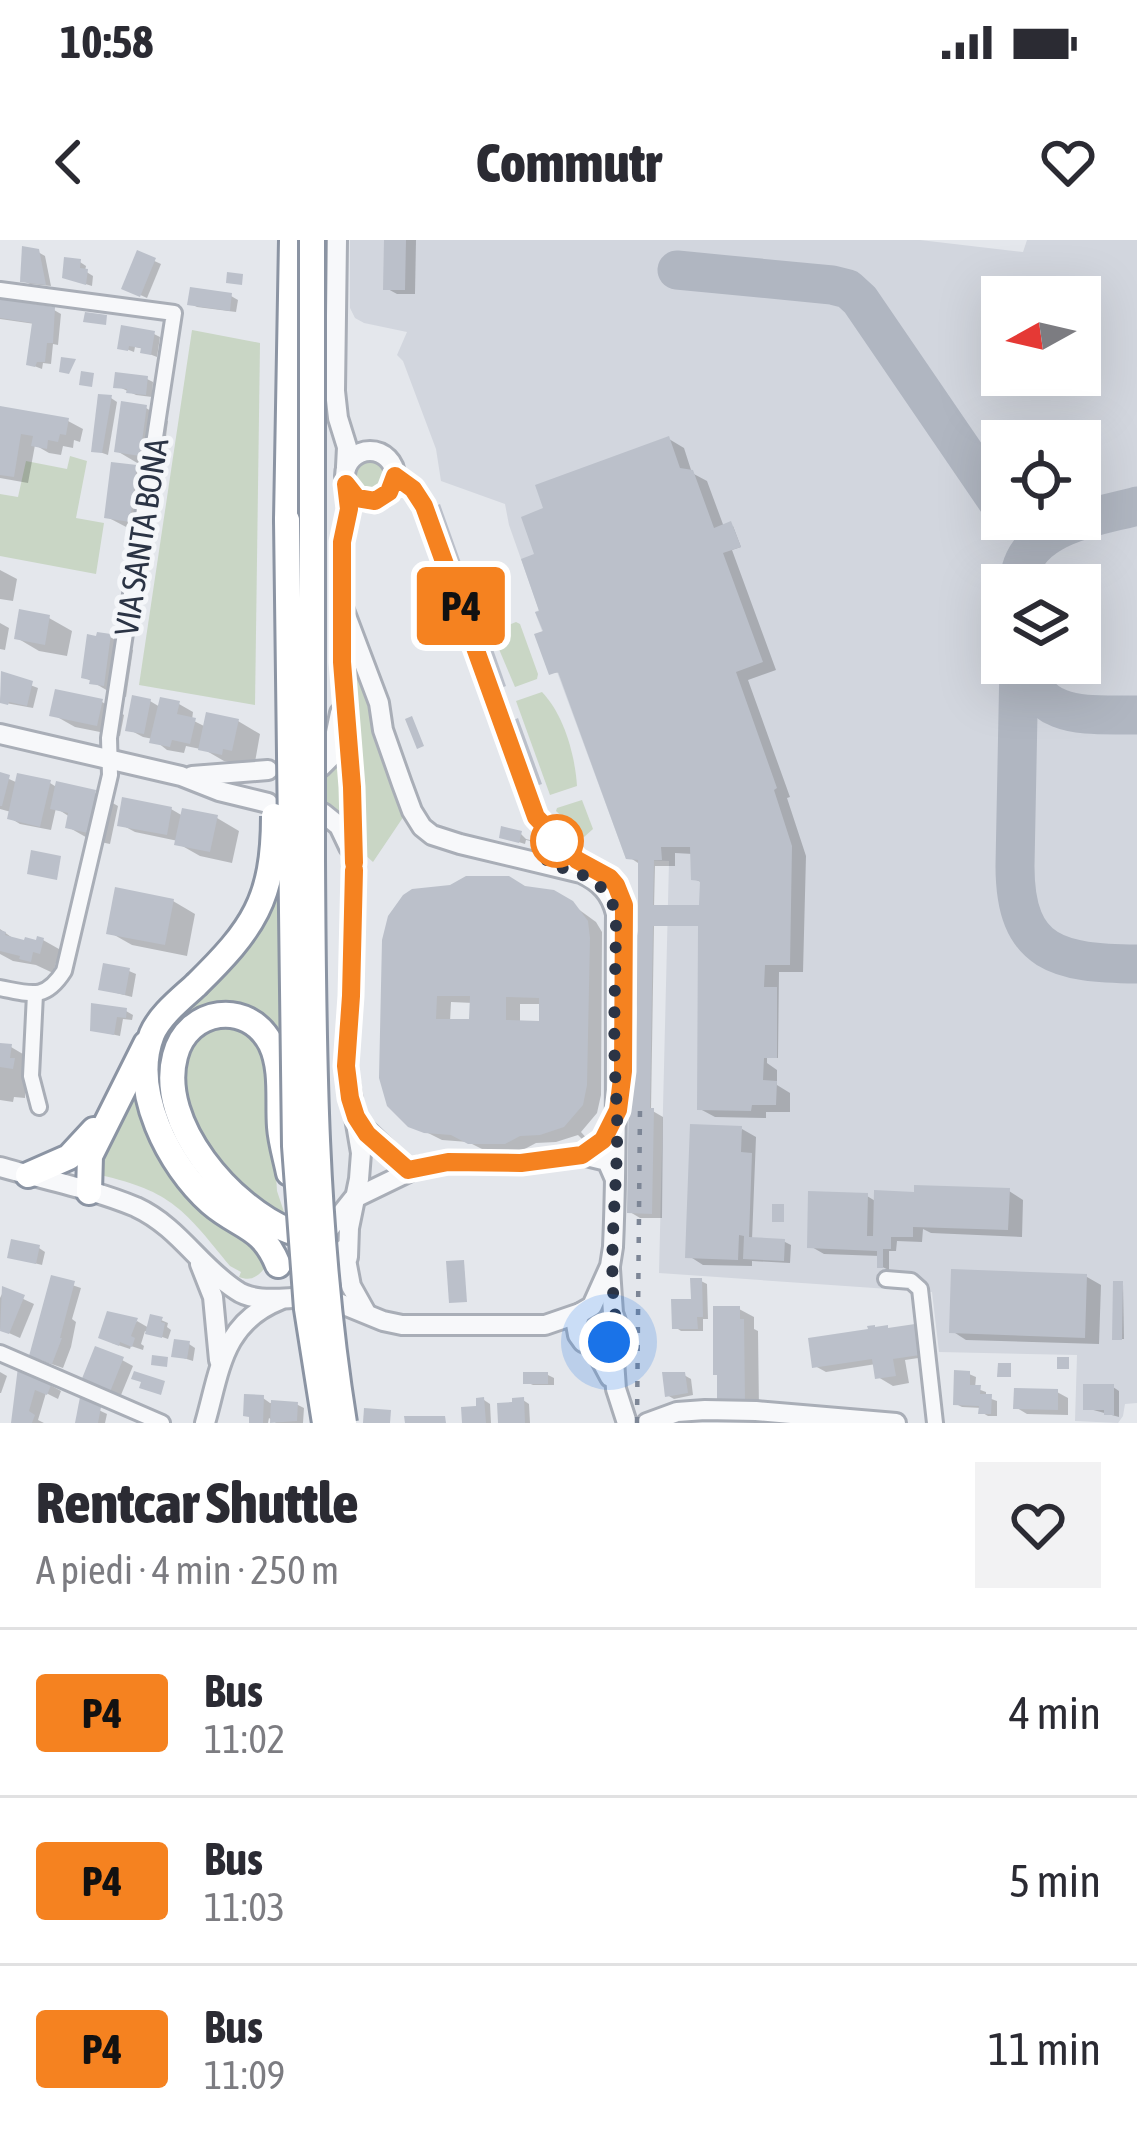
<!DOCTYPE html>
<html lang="it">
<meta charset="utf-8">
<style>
:root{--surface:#fff;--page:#f2f2f3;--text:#2b2b33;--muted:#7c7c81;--line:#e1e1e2}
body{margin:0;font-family:"Asap Condensed",sans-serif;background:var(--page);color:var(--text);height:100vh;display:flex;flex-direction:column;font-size:45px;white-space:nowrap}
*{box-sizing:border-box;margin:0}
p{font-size:39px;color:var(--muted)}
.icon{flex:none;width:66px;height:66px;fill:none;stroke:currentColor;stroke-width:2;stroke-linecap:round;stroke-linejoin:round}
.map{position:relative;height:1183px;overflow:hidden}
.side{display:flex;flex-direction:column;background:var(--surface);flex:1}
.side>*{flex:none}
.badge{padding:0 24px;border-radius:9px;font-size:42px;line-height:78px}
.needle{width:78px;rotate:262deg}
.fabs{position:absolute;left:981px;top:36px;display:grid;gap:24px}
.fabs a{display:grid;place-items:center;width:120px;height:120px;border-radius:0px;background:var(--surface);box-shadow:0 12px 48px #0002;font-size:60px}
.you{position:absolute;width:60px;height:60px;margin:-30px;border:9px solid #fff;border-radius:50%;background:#1a73e8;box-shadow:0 0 0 18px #1a73e833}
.map>.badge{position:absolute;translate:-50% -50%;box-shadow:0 0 0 6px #fff}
.round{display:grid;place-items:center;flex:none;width:126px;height:126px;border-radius:0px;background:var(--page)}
.head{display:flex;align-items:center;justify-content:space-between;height:204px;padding:0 36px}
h1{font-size:57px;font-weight:800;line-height:90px}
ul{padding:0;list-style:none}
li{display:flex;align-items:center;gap:36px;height:168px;padding:0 36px;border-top:3px solid var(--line)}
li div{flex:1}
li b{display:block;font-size:45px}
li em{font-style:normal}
li .badge{min-width:132px;font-weight:700;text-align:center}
.status{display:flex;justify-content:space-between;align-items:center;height:84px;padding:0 60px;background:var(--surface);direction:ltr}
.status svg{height:33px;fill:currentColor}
header{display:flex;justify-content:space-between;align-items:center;height:156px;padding:0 36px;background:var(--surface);font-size:54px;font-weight:800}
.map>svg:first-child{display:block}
</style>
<div class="status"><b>10:58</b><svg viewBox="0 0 49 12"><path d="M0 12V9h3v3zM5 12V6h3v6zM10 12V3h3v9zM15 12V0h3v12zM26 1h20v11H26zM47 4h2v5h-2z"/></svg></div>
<header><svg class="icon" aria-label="back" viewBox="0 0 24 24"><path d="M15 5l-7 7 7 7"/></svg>Commutr<svg class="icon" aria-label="heart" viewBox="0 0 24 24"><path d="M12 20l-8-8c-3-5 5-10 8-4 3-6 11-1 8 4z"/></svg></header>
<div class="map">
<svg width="1137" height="1183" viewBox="0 0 1137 1183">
<rect width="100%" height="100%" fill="#e4e7ec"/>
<path fill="#d2d6de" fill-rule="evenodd" d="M350 0H920L1023 12 1027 0H1137V1163L1125 1164 1123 1176 1118 1183 1075 1181 1077 1115 939 1112 932 1052 659 1033 669 621 626 619 535 372 539 370 509 285 505 264 441 241 436 209 403 121 397 115 407 92 364 83 355 78 350 68ZM1002 57H1080V135H1002ZM1002 201H1080V279H1002ZM1002 345H1080V423H1002Z"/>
<g fill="#c9d6c5">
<polygon points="192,90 260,103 255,465 139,445"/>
<polygon points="70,216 87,221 76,278 104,283 96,334 0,316 0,254 18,257 26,221 67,229"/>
<circle cx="370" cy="236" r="14"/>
<polygon points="516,382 520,384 538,434 537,439 515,447 493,395 494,391"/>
<polygon points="353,416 368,445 368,464 408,570 373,622 364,614"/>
<path d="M542 452C564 475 575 515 577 546L550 555 516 461Z"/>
<polygon points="339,522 342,575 323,565 322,536 333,531"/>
<polygon points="582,560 593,589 584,597 556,571 557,568"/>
<path d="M280 636V790L271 855 277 951 285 975 266 1010 264 1029C256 1038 250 1041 239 1037L241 1032 230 1026C185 971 172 951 100 935L96 921 142 822Z"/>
</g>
<g fill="#0003" fill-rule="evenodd">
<polygon points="387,0 416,0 415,54 397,54 386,48"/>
<polygon points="38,12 45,16 51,46 30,44 23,41"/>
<polygon points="139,14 161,24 147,58 125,48"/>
<polygon points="80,22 86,26 85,31 93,36 92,46 76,41"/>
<polygon points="231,56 238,60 236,72 197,67 190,63"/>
<polygon points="0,62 54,70 61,74 58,105 53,104 51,124 43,123 42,129 29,124 35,84 0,79"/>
<polygon points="154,94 160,97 157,117 144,112 144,109 135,107 134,112 121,107"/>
<polygon points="147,139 153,142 152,157 136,155 117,146"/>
<polygon points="111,158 117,162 108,215 94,210"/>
<polygon points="146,168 168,181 162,227 139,224 117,211"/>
<polygon points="0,169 68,181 83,189 80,202 74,200 73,208 63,206 61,215 49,213 35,205 28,243 0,238"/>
<path d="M669 199 684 208 692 233 707 241 724 287 733 286 741 307 732 310 776 430 748 440 790 557 787 558 806 616 803 732H779L778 818 767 817V823L777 830V845L790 853V872H766V878L715 877 700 869 702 686 654 685 651 870 663 877 662 978H640L630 972 638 817 641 625 629 617 561 432 551 433 538 316ZM675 613 693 614 694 639 703 643 702 671 654 668 655 626H675Z"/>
<polygon points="136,228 158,241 152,292 130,289 107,277"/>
<polygon points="0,330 17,339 13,361 0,359"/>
<polygon points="49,378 72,391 67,416 39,411 17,398"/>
<polygon points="0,383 9,388 5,410 0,409"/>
<polygon points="110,397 133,410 126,457 115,455 84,437"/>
<polygon points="4,435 38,448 33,468 0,462"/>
<polygon points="150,461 160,467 179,464 193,472 192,480 206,487 238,481 260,494 255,522 245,520 244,525 224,521 205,510 186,506 184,513 167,510 153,499 143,497 128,489"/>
<polygon points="102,462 124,475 120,496 75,487 52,474"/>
<polygon points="0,535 18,543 50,543 58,548 95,553 118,566 110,604 91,600 68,587 70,577 56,568 51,590 20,584 10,578 11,572 0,569"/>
<polygon points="171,569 183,576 217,578 239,591 232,623 200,616 177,603 178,601 135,592 120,584"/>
<polygon points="521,594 526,599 550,605 526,600 525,604 502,597"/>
<path d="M525 649 563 658 596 682 602 692 601 855 597 873 581 892 589 901 586 903 578 895 556 902 536 903 521 911H486L468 902 442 900 410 884 385 701ZM451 762 473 763 472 782H450ZM520 764H542V784L520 783Z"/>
<polygon points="173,661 195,674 187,716 132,705 109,692"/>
<polygon points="0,689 14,699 38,704 43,700 66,713 63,725 56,723 53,733 36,725 13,721 0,714"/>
<polygon points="129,731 136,734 132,757 101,749"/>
<polygon points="126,771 133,775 132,780 123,779 120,796 93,790"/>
<polygon points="0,806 11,807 33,820 25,838 25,858 14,857 13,862 0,860"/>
<polygon points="742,889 756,897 752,1000 785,1002 791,1005 790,1023 752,1021 752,1026 703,1025 689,1016"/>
<polygon points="1009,951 1023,960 1022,997 931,993 923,989 922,1002 897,1001 896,1011 889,1011 889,1030 880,1026 880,1016 824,1014 810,1006 867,956 877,962"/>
<polygon points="39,1008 45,1012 42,1025 10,1017"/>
<polygon points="1087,1037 1101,1045 1099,1104 966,1100 952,1091"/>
<polygon points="54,1039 81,1048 72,1079 76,1082 71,1107 63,1128 43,1121"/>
<polygon points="701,1041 707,1044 708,1079 703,1079 703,1091 681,1091 675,1087 694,1062"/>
<polygon points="1123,1044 1124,1099 1117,1099"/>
<polygon points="4,1050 34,1064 20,1098 0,1089 0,1058"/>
<polygon points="739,1069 754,1077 754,1089 758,1091 759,1169 734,1169"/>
<polygon points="161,1080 168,1083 167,1087 171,1090 168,1099 145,1091 141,1104 144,1106 143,1110 131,1106 130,1109 112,1103 137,1081 149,1088"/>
<polygon points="914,1087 921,1090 925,1117 905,1120 909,1143 893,1146 878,1137 876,1124 826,1132 815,1126 892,1090"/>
<polygon points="189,1104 195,1108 193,1121 174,1115"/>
<polygon points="122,1120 133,1126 121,1155 95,1145"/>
<polygon points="0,1132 7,1136 1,1153 0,1153"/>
<polygon points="969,1134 976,1137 975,1148 986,1152 986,1157 997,1161 997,1176 988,1176 981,1172 982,1168 962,1167 956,1164"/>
<polygon points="548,1135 554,1138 554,1145 533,1145 526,1142"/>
<polygon points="684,1135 691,1139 693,1155 674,1159 667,1155"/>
<polygon points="50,1145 61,1151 58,1159 46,1153 38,1180 44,1183 14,1183 16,1154"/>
<polygon points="1113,1147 1119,1151 1119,1177 1086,1168"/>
<polygon points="1057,1152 1068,1158 1068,1175 1027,1174 1017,1168"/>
<polygon points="263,1158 270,1163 298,1165 304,1168 303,1183 276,1183 269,1178 268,1183 252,1183"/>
<polygon points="484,1160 490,1164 491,1183 465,1183 464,1169 480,1169"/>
<polygon points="523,1160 529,1164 530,1183 501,1183 500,1166 515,1165"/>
<polygon points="82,1162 107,1174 105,1183 78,1183"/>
</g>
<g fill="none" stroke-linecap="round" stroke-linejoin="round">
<g stroke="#b0b6c1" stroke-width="39">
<polyline points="677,30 832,45 848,49 860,60 1002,268"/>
<path d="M1019 345C1020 286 1093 278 1137 266"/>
<path d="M1019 423 1015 626C1015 716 1060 723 1137 724"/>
<path d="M1019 423C1044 482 1081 474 1137 475"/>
</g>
</g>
<g fill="#bbc0ca" fill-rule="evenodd">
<polygon points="384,0 406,0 405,50 383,50"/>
<polygon points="22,6 39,9 46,45 20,42"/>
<polygon points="137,10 156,18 140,57 121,49"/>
<polygon points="64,17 81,19 80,28 88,29 86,45 62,38"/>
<polygon points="227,32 243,34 242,45 226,43"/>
<polygon points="190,47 232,53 230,71 187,65"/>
<polygon points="0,59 55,67 53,103 47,103 45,122 37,122 35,127 26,125 32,83 0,78"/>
<polygon points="85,72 107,75 106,85 83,82"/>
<polygon points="121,85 155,91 151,115 140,113 141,108 129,106 128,111 117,109"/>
<polygon points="61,117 76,119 69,134 59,132"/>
<polygon points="81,131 94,133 92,147 79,145"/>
<polygon points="115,132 148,136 146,155 126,153 127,149 113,148"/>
<polygon points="98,154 112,155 102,213 91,212"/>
<polygon points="121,161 147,165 140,216 114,212"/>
<polygon points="0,166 69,178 66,195 60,194 58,202 48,200 47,209 31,206 33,196 21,194 14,237 0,235"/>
<path d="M669 196 680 228 693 230 714 288 731 281 741 307 723 313 763 422 736 432 777 548 774 550 792 606 790 725H765L764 747H777V818H764L763 840 777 841 776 865H752L751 871 697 870 698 686H653L650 868H654L652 974 627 973 629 842 635 816 637 769 632 739 633 715 638 691V620L626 619 558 432 549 435 534 394 543 391 535 372 539 371 521 319 534 314 521 277 543 268 535 245ZM661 607H690L691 640 700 641 699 665H653L654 620H662Z"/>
<polygon points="111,222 137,225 130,282 104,278"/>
<polygon points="440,264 475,362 468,364 433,267"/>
<polygon points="19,369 50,375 45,405 14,399"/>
<polygon points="482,378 506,446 494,451 470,383"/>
<polygon points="97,392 111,394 104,446 89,444 90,440 81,438 87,394 96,396"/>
<polygon points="1,431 33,441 27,466 9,462 8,465 0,463"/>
<polygon points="55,449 103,459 97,486 49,476"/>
<polygon points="132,455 151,459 144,494 125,491"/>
<polygon points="160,457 180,461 177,474 196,478 190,504 172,500 170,507 149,503"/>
<polygon points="206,472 239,479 232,511 223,509 222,515 198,510"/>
<polygon points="412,476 424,506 417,509 405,479"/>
<polygon points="518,478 542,544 530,548 507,483"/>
<polygon points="0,532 10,535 2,566 0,566"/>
<polygon points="17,533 51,540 40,587 7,579"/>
<polygon points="56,541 96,550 88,593 65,588 68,573 50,569"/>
<polygon points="122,557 172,567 167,595 117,586"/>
<polygon points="182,568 218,575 210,612 174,605"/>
<polygon points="561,582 580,600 575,605 556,586"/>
<polygon points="501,586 522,591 519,603 499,598"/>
<polygon points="31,610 61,616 57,640 27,634"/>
<path d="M466 636H509L525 646 554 650 573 661 588 681 590 698 587 845 583 865 564 887 540 895 520 896 505 904H468L451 895 424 893 408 887 387 866 379 838 382 700 388 676 403 655 412 649 450 645ZM437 756H470L469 779H436ZM506 757 539 758V781L506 780Z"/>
<polygon points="115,647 174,659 165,705 106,694"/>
<polygon points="0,690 6,692 5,695 24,700 25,697 36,700 37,696 44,698 40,714 33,712 31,722 19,719 20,716 0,711"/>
<polygon points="103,723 130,728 125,755 98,750"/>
<polygon points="91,763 127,768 126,778 117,777 114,795 90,791"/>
<polygon points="0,803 12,804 10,818 15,818 13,829 0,827"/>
<polygon points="690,884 742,886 741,912 752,913 749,997 785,999 784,1021 743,1019 744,996 739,995 738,1020 685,1018"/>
<polygon points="914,945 1010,948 1008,990 913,987 913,997 891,997 891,1009 883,1009 883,1028 877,1028 877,1011 807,1008 808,951 868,953 867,996 873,996 874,950 914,952"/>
<rect x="772" y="964" width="12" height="18"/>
<polygon points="11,999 40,1005 36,1024 7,1018"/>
<polygon points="464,1020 467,1062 449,1063 446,1021"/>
<polygon points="951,1029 1087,1034 1085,1098 949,1093"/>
<polygon points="51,1035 75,1041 60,1098 62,1098 52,1124 29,1116"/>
<polygon points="690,1038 702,1038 703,1077 697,1077 698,1089 672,1089 671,1059 691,1059"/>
<polygon points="1113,1041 1123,1041 1122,1100 1112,1100"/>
<polygon points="2,1046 25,1055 9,1094 0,1091"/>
<polygon points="713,1066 740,1066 740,1079 744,1079 745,1162 717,1162 717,1135 713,1135"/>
<polygon points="107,1071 138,1078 131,1096 135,1098 132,1107 120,1102 119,1106 98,1098"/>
<polygon points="150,1074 163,1077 161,1082 165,1083 162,1098 145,1094"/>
<polygon points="915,1084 920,1115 893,1119 896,1136 875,1139 872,1119 812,1128 808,1098 868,1089 867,1086 875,1085 875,1087 888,1085 888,1088"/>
<polygon points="174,1099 190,1101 187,1119 171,1117"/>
<polygon points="95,1106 124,1117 110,1152 81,1141"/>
<polygon points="152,1115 168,1117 167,1127 151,1125"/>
<rect x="1057" y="1117" width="12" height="12"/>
<polygon points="998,1123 1011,1123 1011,1137 997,1137"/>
<polygon points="18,1127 52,1143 47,1155 35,1150 29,1171 35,1175 32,1183 11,1183"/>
<polygon points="954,1130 970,1131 970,1145 981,1145 980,1154 992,1154 991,1174 978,1174 979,1166 953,1165"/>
<polygon points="134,1131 165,1141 161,1155 139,1148 141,1142 131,1139"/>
<rect x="523" y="1132" width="25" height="12"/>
<polygon points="662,1132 685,1132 688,1153 665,1157"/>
<polygon points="1083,1144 1114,1144 1114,1175 1104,1175 1104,1170 1083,1170"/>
<polygon points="1014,1148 1058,1149 1058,1170 1013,1169"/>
<polygon points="244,1154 264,1155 263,1183 249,1183 249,1177 243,1176"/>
<polygon points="80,1157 101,1167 98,1183 75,1183"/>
<polygon points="484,1157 486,1183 462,1183 461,1167 476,1166 476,1158"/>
<polygon points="524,1157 525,1183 498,1183 497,1163 512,1162 512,1158"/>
<polygon points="271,1160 298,1162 297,1181 270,1183"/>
<polygon points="364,1168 391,1170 390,1183 363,1183"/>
<polygon points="404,1176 445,1176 446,1183 405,1183"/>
</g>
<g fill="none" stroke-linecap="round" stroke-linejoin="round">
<g stroke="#a9aeb7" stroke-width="20">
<g id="minor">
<path d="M0 50 174 73 109 498 110 535 64 731C45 761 31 754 0 748"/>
<polyline points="35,754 31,836 39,867"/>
<polyline points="886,1039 911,1041 920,1049 935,1183"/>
<polyline points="0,1113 162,1183"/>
</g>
</g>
<g stroke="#a9aeb7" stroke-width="24">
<g id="tertiary">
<polyline points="337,0 335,151 338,178 347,207 346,227"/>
<circle cx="370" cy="236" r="25"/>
<polyline points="346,244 349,269 342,302 342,422 354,584 351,756 346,825 361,913 359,939 349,988 348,1017"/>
<polyline points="0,494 181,536 219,551 268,563"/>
<polyline points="321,527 331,517 340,473"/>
<polyline points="192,536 268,530"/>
<polyline points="323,573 339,586 349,607"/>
<polyline points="360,884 408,930"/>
<path d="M0 927C45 940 93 949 136 967 179 987 199 1026 236 1050 251 1061 274 1059 292 1058"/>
<polyline points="326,993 353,959 421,926 448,922 521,923 582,915 607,921 614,937"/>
<polyline points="344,1009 351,1046 365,1071"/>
<polyline points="200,1024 213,1057 219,1120"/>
<polyline points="610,1029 613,1073 617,1084 614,1120 616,1149 627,1183"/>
<path d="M339 1063 383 1081 402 1085H545L580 1073 592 1066 610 1026 613 1007C618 896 615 785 616 674 611 653 600 642 581 633L460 604 432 595 422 587 412 571 402 544 383 490 379 463 342 365"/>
<polyline points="580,1073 576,1084 578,1095 583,1102 594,1107 610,1137"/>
<path d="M205 1183C220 1131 222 1083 280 1060"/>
<polyline points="647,1183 677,1172 705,1170 756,1171 896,1183"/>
</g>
</g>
<g stroke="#8b94a3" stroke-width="30">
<g id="trunk">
<polyline points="287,280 292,0"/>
<path d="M196 745C181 759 160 775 152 794 130 850 169 926 211 963 240 988 262 985 278 1025"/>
<path d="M289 933C286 918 281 902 280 887 278 861 283 829 271 804 248 759 187 768 175 816 157 884 231 967 289 991"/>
<polyline points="28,935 69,917 94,890"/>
<polyline points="89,952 90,916 146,804"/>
</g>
</g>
<use href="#minor" stroke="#f7f8fa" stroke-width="14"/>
<use href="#tertiary" stroke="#f7f8fa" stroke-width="18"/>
<use href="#trunk" stroke="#fff" stroke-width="24"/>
<polyline stroke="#7d8696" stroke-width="4.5" stroke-dasharray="6 12" stroke-linecap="butt" points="637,1183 640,868"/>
<g stroke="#8b94a3" stroke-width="30" stroke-linecap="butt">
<g id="trunk-bridge">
<path d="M312 0C313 207 311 413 312 620 313 809 314 996 344 1183"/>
<polyline points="287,280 295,906 307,1069 325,1183"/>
<path d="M196 745C253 689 274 660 274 576"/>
</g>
</g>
<use href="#trunk-bridge" stroke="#fff" stroke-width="24"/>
</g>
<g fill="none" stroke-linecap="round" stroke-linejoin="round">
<g stroke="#fff" stroke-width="27">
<polyline id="line" points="354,623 352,547 342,422 342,302 349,269 346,244 357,258 375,261 389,252 395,236 413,249 424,266 536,577 577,620 610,638 616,645 624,665 623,831 618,870 603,900 582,915 521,923 448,922 408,930 367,894 356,877 350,858 346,826 351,756 354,630"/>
</g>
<use href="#line" stroke="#f58220" stroke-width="18"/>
<path stroke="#2b3445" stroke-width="12" stroke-dasharray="0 21.6" d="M557 601 545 623C578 632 606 638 616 674 616 726 613 779 615 831 616 856 618 880 617 904 616 966 607 1028 617 1088L609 1102"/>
</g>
<circle fill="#fff" stroke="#f58220" stroke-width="6" cx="557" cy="601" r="24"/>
<g text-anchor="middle" stroke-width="10" stroke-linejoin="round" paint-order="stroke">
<g font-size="33" fill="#2b3445" stroke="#f4f6f9">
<text transform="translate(141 297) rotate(-81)" y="12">VIA SANTA BONA</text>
</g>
</g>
</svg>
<div class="fabs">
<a><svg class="needle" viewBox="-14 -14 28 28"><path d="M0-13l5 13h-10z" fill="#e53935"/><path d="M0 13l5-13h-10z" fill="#7c7c81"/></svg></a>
<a><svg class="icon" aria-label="locate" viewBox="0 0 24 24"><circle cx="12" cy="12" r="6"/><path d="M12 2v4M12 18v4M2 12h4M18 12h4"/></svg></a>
<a><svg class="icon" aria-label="layers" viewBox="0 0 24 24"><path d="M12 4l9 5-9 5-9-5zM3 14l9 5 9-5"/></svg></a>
</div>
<div class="you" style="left:609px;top:1102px"></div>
<b class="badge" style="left:461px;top:366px;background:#f58220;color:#111">P4</b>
</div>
<section class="side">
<div class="head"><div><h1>Rentcar Shuttle</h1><p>A piedi · 4 min · 250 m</p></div><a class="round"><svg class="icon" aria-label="heart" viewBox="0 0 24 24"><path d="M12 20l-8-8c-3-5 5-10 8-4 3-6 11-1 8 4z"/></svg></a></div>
<ul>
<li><span class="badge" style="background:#f58220;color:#111">P4</span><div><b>Bus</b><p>11:02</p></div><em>4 min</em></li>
<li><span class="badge" style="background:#f58220;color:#111">P4</span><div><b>Bus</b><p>11:03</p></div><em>5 min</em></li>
<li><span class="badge" style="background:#f58220;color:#111">P4</span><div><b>Bus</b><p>11:09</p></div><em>11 min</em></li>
</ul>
</section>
